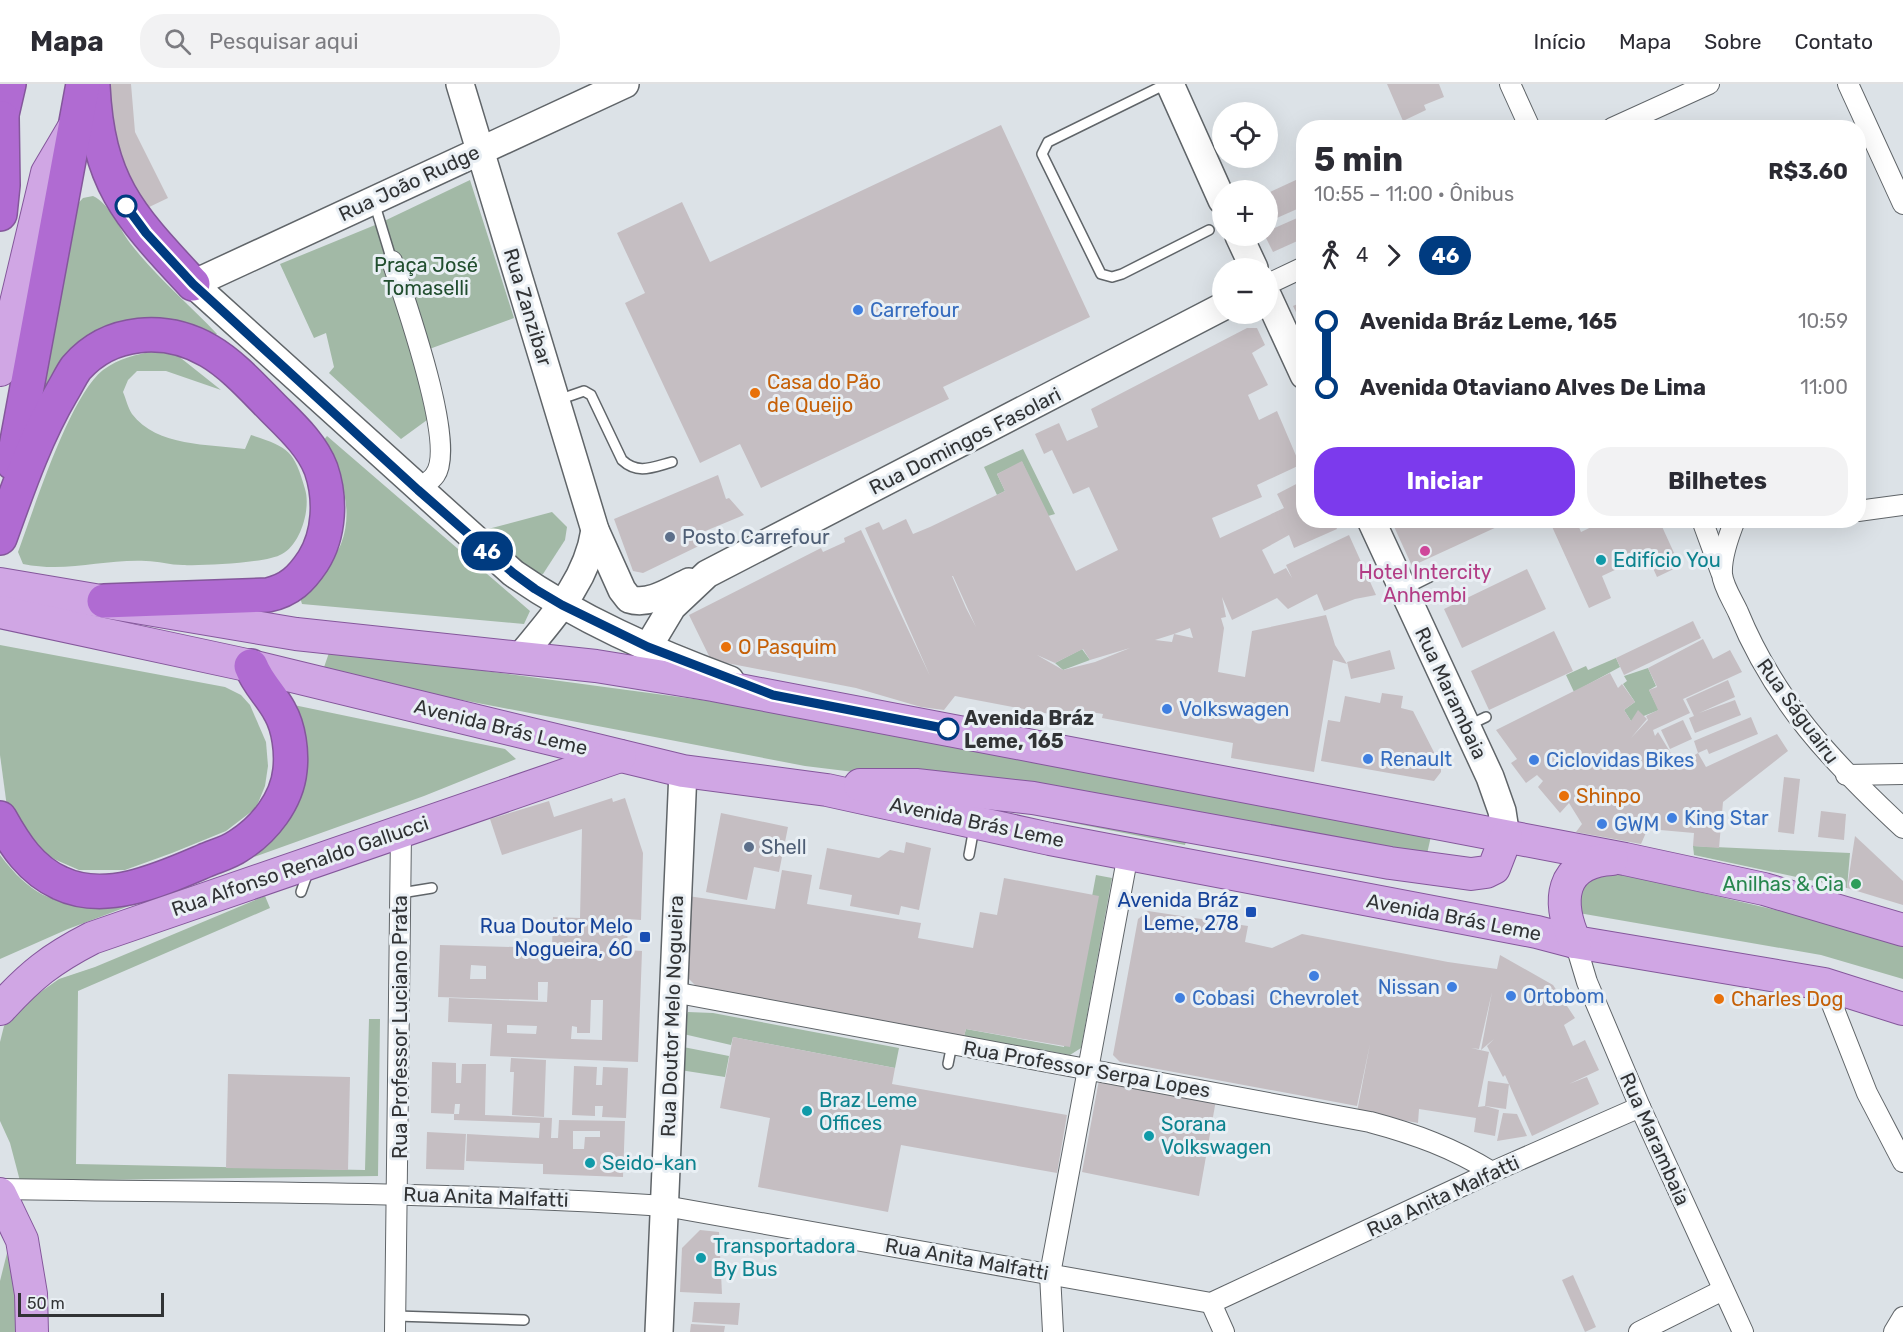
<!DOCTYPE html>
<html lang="pt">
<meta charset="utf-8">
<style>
:root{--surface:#fff;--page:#f2f2f3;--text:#2b2b33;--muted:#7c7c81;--line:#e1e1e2;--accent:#7c3aed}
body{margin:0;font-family:Rubik,sans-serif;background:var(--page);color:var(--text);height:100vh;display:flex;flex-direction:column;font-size:22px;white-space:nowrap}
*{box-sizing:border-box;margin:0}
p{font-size:20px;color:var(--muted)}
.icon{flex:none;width:33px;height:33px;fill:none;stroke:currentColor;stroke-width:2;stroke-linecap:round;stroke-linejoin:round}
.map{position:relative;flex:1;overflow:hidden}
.details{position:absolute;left:1296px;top:36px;width:570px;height:408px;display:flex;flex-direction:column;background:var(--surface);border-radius:24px;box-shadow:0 6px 24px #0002}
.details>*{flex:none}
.badge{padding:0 12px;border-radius:20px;font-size:21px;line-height:39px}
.controls{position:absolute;left:1212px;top:18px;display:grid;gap:12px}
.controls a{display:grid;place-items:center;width:66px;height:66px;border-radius:50%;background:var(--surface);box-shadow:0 6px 24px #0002;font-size:30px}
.scale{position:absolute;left:18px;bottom:15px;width:146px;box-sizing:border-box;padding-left:6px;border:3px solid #313335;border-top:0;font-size:16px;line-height:21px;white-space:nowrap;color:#313335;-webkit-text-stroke:4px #e9eff4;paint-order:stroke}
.map>.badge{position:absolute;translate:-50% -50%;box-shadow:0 0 0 3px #fff}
.legs{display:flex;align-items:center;gap:9px;height:66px;padding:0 18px;font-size:20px}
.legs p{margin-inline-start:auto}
.headline{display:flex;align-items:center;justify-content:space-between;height:102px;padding:0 18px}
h1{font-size:33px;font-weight:700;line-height:45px}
.button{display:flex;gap:12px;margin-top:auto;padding:12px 18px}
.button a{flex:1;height:69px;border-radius:24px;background:var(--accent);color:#fff;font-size:24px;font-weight:700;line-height:69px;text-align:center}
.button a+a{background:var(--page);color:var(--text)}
ul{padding:0 18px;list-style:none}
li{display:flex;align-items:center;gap:21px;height:66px;font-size:22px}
li i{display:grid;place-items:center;width:9px;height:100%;margin:0 8px;background:currentColor}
li i::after{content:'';width:15px;height:15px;margin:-8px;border:4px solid;border-radius:50%;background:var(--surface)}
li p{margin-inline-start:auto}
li:first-child i{background:linear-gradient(#0000 50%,currentColor 0)}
li:last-child i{background:linear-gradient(currentColor 50%,#0000 0)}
header{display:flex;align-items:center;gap:36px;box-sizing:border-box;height:84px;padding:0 30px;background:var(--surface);border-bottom:2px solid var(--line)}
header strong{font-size:28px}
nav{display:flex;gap:33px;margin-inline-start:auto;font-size:21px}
.search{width:420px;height:54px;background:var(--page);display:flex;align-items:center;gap:15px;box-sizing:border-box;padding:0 21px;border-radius:24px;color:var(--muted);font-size:22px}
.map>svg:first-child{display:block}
</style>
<header>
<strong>Mapa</strong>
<div class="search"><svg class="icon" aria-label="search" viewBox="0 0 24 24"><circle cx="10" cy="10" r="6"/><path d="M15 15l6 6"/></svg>Pesquisar aqui</div>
<nav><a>Início</a><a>Mapa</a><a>Sobre</a><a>Contato</a></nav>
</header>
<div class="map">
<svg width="1903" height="1248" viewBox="0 0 1903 1248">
<rect width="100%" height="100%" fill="#dce2e7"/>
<g fill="#a2b9a6">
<polygon points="470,96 514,234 413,271 427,336 401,355 329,289 334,283 326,249 314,254 280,180 380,139"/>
<path d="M93 112C109 119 119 144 130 159 156 193 188 219 217 250L212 253 193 241 166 237 79 260 51 292 33 325 73 125 83 114Z"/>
<path d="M154 267 177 271 221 306 166 287H137L128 296 123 308C126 315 128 324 132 330 157 363 209 360 245 365L251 351C288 363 294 366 305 405 311 424 301 460 282 470 268 479 202 482 183 481 170 481 158 477 146 477 103 475 67 489 23 480L18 468C34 425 69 313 103 286 119 274 136 271 154 267Z"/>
<path d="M327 352 530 527 524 540 302 520 299 510C310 497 335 475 341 460 355 423 340 389 323 357Z"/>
<polygon points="1023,365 1055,430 1048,432 1022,378 997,390 1005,407 997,411 984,383"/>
<polygon points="552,428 567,443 565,456 543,490 529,489 495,463 488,445"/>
<polygon points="0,561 225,603 241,611 250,621 266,658 268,682 265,702 256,724 226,747 172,769 125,786 79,786 38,768 7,723 0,671"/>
<polygon points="331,563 471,585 761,624 1431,752 1427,770 1189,748 1185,761 1068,738 1022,717 1018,708 805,682 322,589"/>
<polygon points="1082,565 1090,576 1063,586 1055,579"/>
<polygon points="1616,574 1620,583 1574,608 1566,591 1586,582 1588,586"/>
<polygon points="1648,584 1656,602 1649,606 1659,626 1631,637 1624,626 1635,618 1623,600 1627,597 1624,592"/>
<polygon points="289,620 505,665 516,675 424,712 254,773 274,752"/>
<polygon points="1693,762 1850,769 1847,804 1694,771"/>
<path d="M0 771C46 832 77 820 145 816L68 845 0 875Z"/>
<polygon points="1563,776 1903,856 1903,895 1821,871 1550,824"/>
<polygon points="1096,791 1112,794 1081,964 1070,971 964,952 966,945 1064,963"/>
<polygon points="265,812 270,824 78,907 76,1080 365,1086 369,935 380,935 378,1092 20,1097 10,1059 0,1037 0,958 4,942 25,919 59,895 95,883"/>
<polygon points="688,928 713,929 899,964 895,984 733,953 731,961 679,949"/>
<polygon points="678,962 729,972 725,993 680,986"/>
<polygon points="7,1169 15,1205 16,1248 0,1248 0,1197"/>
</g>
<g fill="#c5bec2" fill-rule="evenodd">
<polygon points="104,0 131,0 135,48 168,114 145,125 108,50"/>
<polygon points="1387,0 1439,0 1444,13 1424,21 1426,26 1403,37"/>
<polygon points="1001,41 1090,233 943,303 949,315 761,404 740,360 700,379 625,219 645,209 617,149 682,118 710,178"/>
<polygon points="1298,95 1304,107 1304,122 1268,138 1268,109"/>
<polygon points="1304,131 1304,154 1273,168 1265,152 1268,147"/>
<polygon points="1304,217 1304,245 1293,222"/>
<path d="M1247 244H1257L1265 261 1252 269 1268 301 1248 311 1259 336 1277 327 1300 381 1257 401 1262 413 1212 434 1220 454 1284 424 1277 410 1304 396V436H1333L1337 445 1294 464 1289 451 1262 466 1274 490 1286 484 1292 494 1286 481 1349 451 1376 511 1355 515 1324 527 1317 510 1288 525 1277 514 1232 536 1222 513 1226 533 1221 534 1224 544 1218 588 1245 593 1252 547 1326 531 1335 561 1347 580 1333 576 1314 688 1231 674 1233 659 1102 634 1103 630 1084 627 1080 643 1053 640 1055 631 955 612 944 626 921 623 856 604 711 576 689 531 821 464 823 468 845 458 844 454 861 446 930 592 865 444 879 438 883 446 906 435 913 450 930 443 1005 407 997 390 1022 377 1076 487 1118 466 1089 403 1073 410 1052 366 1044 370 1035 350 1059 339 1067 357 1098 343 1091 325ZM952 492H953L976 543 966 524ZM1190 544 1193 554 1174 550ZM1174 550 1172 558 1155 556ZM1130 564 1095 578 1063 586 1037 571 1055 579 1083 565 1090 576Z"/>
<polygon points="718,391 726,415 729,414 744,431 703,448 707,458 643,489 633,487 614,435"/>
<polygon points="1391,436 1512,436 1412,482"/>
<polygon points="1549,436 1576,436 1581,448 1606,436 1659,436 1680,482 1657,493 1647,471 1602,492 1611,514 1589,524"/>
<polygon points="1527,485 1546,525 1462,564 1444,525"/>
<polygon points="1693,537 1701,554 1624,591 1616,574"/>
<polygon points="1554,547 1573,587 1489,626 1471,587"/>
<polygon points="1703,555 1713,575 1730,566 1742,588 1683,615 1690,629 1653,646 1655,652 1658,648 1678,681 1698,669 1694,657 1751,633 1758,650 1709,670 1707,665 1698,669 1706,683 1777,650 1788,667 1723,718 1719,764 1693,762 1694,749 1649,745 1652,735 1641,760 1576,748 1582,740 1569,719 1560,729 1538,703 1543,697 1537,691 1526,699 1511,679 1517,675 1496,646 1610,589 1618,604 1622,600 1635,618 1624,626 1631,637 1638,626 1647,635 1631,654 1648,636 1646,632 1658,626 1649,606 1657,603 1648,584"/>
<polygon points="1390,566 1395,585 1351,595 1347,578"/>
<polygon points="1728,596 1735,613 1699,629 1735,616 1741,631 1695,649 1689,634 1694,632 1686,615"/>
<polygon points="1382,609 1403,612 1401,624 1413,627 1441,682 1441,688 1434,697 1321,677 1328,636 1340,638 1345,612 1380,619"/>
<polygon points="1683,636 1692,655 1670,665 1661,646"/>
<polygon points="1784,693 1800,695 1794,750 1778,748"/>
<path d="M612 714 613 718 625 714 643 769 641 836 628 835 627 866 642 867 638 978 490 972 492 940 448 938 449 914 547 918 548 898H538V916L438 913 440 861 552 864 553 833 580 834 582 745 502 771 490 735 549 717 554 733ZM471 881 486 882V895H470ZM591 916H603L602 956 571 955 572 942 577 943V949H590ZM507 941 537 942 536 950 507 949Z"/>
<polygon points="1821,727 1846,730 1844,756 1818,753"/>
<polygon points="721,729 788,743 779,788 754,783 747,816 706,808"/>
<polygon points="1855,752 1903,797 1903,821 1847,804"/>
<polygon points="906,758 931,764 919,826 901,822 899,831 850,822 852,811 819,805 827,764 879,774 890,766 904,769"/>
<polygon points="782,786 812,791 807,820 921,839 918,854 973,864 980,828 997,831 1004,794 1099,812 1070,963 966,945 964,952 697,903 682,888 688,812 775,825"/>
<polygon points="1148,827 1248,842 1245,858 1272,864 1302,850 1448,878 1497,885 1500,871 1553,901 1575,934 1564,941 1573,962 1585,956 1599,986 1569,1000 1587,993 1599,1020 1532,1052 1505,991 1503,993 1487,962 1494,955 1481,966 1492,908 1479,965 1471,964 1489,968 1478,1023 1485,1022 1499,1026 1495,1052 1474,1048 1476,1034 1419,1025 1418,1039 1357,1028 1370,960 1357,1022 1120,978 1113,971 1138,835"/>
<polygon points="733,953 895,984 892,1000 1067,1031 1057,1089 901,1061 888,1128 758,1103 770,1034 720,1024"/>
<polygon points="511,974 546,976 544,1033 512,1031 514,988 510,988"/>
<path d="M432 978 456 979V999H461L462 980H486L485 1031 552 1034 551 1054H558L559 1036 625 1037 623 1093 543 1090V1080L466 1077 467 1050 539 1054 540 1039 454 1036V1030H459L460 1020H455L454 1030 431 1029ZM573 1047H600V1053H585L584 1065H573Z"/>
<polygon points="574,982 597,983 596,1001 602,1001 603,983 628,984 626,1034 602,1033 603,1022 595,1022 595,1032 572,1031"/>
<polygon points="228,990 350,993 348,1086 226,1084"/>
<polygon points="1099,996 1216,1016 1199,1112 1082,1088"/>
<polygon points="1488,997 1509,1000 1506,1025 1485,1022"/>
<polygon points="1503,1029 1517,1030 1527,1052 1497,1057"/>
<polygon points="427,1048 466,1050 464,1086 426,1085"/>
<polygon points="700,1146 719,1148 722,1210 680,1208 682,1164"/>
<polygon points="1573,1191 1596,1243 1585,1248 1562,1196"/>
<polygon points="694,1218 740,1219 738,1241 692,1238"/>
<polygon points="691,1240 725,1242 724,1248 690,1248"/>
</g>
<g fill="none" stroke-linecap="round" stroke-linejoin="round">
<g stroke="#606569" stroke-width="12">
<g id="lane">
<polyline points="1166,0 1048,58 1042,70 1101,190 1112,193 1122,190 1209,146"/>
<polyline points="374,118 392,177"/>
<path d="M558 316 584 307 591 311 622 376C638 391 653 383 672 378"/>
<polyline points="1406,505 1430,493"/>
<polyline points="1469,641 1486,633"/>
<polyline points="969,771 974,744"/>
<polyline points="301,808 308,788"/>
<polyline points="401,809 432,804"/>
<polyline points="948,980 952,960"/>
<polyline points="396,1232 524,1236"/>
</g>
</g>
<g stroke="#606569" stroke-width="22">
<g id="street">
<polyline points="1510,0 1530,44"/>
<polyline points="1848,0 1903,120"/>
<polyline points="1612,44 1709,0"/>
<path d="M392 177C404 214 457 361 435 391 431 397 423 401 418 406"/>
<polyline points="1268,200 1304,183"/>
<polyline points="1858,427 1903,421"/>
<polyline points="1702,436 1721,488"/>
<path d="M1735 436C1729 451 1721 473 1722 490 1723 502 1733 517 1738 528 1775 618 1832 678 1903 744"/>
<polyline points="1846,691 1903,690"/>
<polyline points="1575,858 1587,898 1640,1023 1743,1248"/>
<polyline points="1824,900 1867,1009 1903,1078"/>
<path d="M673 908 1370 1038C1415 1050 1453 1064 1492 1088"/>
<path d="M0 1105C222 1109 443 1107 665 1122L1211 1219 1492 1088 1640 1023"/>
<polyline points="1211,1219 1224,1248"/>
<polyline points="395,1248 401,747"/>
<polyline points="1053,1248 1050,1190 1128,770"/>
<polyline points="1639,1248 1723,1206"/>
<polyline points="1894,1248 1903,1233"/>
</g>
</g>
<g stroke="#606569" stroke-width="30">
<g id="secondary">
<path d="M460 0 595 446 622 506 629 515C649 522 672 506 689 498"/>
<path d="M625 0 193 200 513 489C579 535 654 568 730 596"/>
<polyline points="1170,0 1222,116"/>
<polyline points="1239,152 1254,184"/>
<polyline points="1268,213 1304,291"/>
<polyline points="1371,436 1490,693 1502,727 1506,753"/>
<polyline points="648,563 672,523 707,490 1222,223"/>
<path d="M520 573C552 534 587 498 595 446"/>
<polyline points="659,1248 683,687"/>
</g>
</g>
<g stroke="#84579b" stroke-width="34">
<g id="primary">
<polyline points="0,286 47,89 73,45"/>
<polyline points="0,500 296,550 596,582 713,601 1625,775 1764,805 1903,846"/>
<polyline points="0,528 251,582 683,687 827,706 1050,755 1537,848 1575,858 1824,900 1903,925"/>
<polyline points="860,701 916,701 1033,714 1390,779 1471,790 1486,788 1494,784 1506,753"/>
<path d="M1575 858C1557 818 1559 778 1612 775"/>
<path d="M0 925C31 891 51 875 92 854L620 672"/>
<polyline points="0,1110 22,1156 31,1210 32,1248"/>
</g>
</g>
<g stroke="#84579b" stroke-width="36">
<g id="highway">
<path d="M93 2C98 100 129 131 193 200"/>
<polyline points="0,39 9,0"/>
<polyline points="0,130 3,101 2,34"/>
<polyline points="13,379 83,0"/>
<path d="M0 454C18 404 35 354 62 308 67 300 71 291 76 284 110 245 166 242 209 267 233 281 254 305 273 324 291 342 312 361 321 385 331 414 330 450 313 477 301 495 290 506 268 511L104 517"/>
<path d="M0 734C15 761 31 786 60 799 106 821 162 795 204 777 215 772 228 769 238 762 264 746 287 717 290 686 292 668 289 644 280 628 271 611 258 600 251 582"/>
</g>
</g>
<use href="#lane" stroke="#fff" stroke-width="9"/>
<use href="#street" stroke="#fff" stroke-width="20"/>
<use href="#secondary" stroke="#fff" stroke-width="27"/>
<use href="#primary" stroke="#d0a6e4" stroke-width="32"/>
<use href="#highway" stroke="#b06bd2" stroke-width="33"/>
</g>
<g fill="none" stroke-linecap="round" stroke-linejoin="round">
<g stroke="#fff" stroke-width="14">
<polyline id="line-1" points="126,122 146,149 193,200 418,406 513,489 535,505 562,521 648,563 773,611 948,645"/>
</g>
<use href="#line-1" stroke="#003b80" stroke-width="9"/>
</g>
<g fill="#fff" stroke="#003b80" stroke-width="3">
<circle cx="126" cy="122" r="10"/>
<circle cx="948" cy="645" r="10"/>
</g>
<g fill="#3f7fe0" stroke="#e9eff4" stroke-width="2">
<circle cx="858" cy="226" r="6"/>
<circle cx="1167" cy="625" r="6"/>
<circle cx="1368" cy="675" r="6"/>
<circle cx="1534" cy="676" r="6"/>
<circle cx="1672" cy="734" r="6"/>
<circle cx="1602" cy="740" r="6"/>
<circle cx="1314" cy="892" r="6"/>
<circle cx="1452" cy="903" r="6"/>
<circle cx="1511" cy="912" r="6"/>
<circle cx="1180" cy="914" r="6"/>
</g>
<g fill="#e8710a" stroke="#e9eff4" stroke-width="2">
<circle cx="755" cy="309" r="6"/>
<circle cx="726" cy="563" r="6"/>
<circle cx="1564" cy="712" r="6"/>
<circle cx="1719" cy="915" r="6"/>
</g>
<g fill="#5c6f8a" stroke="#e9eff4" stroke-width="2">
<circle cx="670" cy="453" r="6"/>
<circle cx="749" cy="763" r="6"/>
</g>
<circle fill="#d1479c" stroke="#e9eff4" stroke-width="2" cx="1425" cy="467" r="6"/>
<g fill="#0f9aa8" stroke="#e9eff4" stroke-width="2">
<circle cx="1601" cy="476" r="6"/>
<circle cx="807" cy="1027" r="6"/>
<circle cx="1149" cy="1052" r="6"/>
<circle cx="590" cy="1079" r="6"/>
<circle cx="701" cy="1174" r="6"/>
</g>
<circle fill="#2e9e5b" stroke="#e9eff4" stroke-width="2" cx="1856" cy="800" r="6"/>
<g fill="#1a4fb4" stroke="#e9eff4" stroke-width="2">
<rect x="1245" y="822" width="12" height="12" rx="3"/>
<rect x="639" y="847" width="12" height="12" rx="3"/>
</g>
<g text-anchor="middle" stroke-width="6" stroke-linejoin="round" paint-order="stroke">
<g font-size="20" fill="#313335" stroke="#e9eff4">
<text transform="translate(409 99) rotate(-25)" y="7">Rua João Rudge</text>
<text transform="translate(528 223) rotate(73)" y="7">Rua Zanzibar</text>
<text transform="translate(965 357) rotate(-27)" y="7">Rua Domingos Fasolari</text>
<text transform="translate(1451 609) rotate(65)" y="7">Rua Marambaia</text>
<text transform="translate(1798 627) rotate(54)" y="7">Rua Ságuairu</text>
<text transform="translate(501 643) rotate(14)" y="7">Avenida Brás Leme</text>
<text transform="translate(977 738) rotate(12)" y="7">Avenida Brás Leme</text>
<text transform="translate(300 782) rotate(-19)" y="7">Rua Alfonso Renaldo Gallucci</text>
<text transform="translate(1454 833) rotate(11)" y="7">Avenida Brás Leme</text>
<text transform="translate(672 932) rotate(-88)" y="7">Rua Doutor Melo Nogueira</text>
<text transform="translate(400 943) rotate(-90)" y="7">Rua Professor Luciano Prata</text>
<text transform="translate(1087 985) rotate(10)" y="7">Rua Professor Serpa Lopes</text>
<text transform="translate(1655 1055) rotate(66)" y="7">Rua Marambaia</text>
<text transform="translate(1443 1112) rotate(-25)" y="7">Rua Anita Malfatti</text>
<text transform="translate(486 1113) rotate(2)" y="7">Rua Anita Malfatti</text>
<text transform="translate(967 1175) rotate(10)" y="7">Rua Anita Malfatti</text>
</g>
<g font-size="20" fill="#214e2e" stroke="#e9eff4">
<text x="426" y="188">Praça José<tspan x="426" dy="23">Tomaselli</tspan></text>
</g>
<g font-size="20" fill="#366cbe" stroke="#e9eff4" text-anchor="start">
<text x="870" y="233">Carrefour</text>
<text x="1179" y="632">Volkswagen</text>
<text x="1380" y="682">Renault</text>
<text x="1546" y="683">Ciclovidas Bikes</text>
<text x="1684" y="741">King Star</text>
<text x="1614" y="747">GWM</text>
<text x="1440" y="910" text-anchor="end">Nissan</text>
<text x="1523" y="919">Ortobom</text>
<text x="1192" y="921">Cobasi</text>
<text x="1314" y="921" text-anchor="middle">Chevrolet</text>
</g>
<g font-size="20" fill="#c56008" stroke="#e9eff4" text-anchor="start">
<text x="767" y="305">Casa do Pão<tspan x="767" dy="23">de Queijo</tspan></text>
<text x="738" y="570">O Pasquim</text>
<text x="1576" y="719">Shinpo</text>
<text x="1731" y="922">Charles Dog</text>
</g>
<g font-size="20" fill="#4e5e75" stroke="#e9eff4" text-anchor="start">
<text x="682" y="460">Posto Carrefour</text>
<text x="761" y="770">Shell</text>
</g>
<g font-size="20" fill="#0d838f" stroke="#e9eff4" text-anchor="start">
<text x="1613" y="483">Edifício You</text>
<text x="819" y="1023">Braz Leme<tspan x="819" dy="23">Offices</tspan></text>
<text x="1161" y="1047">Sorana<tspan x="1161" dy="23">Volkswagen</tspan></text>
<text x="602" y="1086">Seido-kan</text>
<text x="713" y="1169">Transportadora<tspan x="713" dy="23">By Bus</tspan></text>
</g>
<g font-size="20" fill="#b23c85" stroke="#e9eff4">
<text x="1425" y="495">Hotel Intercity<tspan x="1425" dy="23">Anhembi</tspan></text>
</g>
<g font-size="20" font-weight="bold" fill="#313335" stroke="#e9eff4" text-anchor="start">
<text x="964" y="641">Avenida Bráz<tspan x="964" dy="23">Leme, 165</tspan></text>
</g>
<g font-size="20" fill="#27864d" stroke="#e9eff4" text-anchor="end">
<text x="1844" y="807">Anilhas &amp; Cia</text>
</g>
<g font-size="20" fill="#164399" stroke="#e9eff4" text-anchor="end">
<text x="1239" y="823">Avenida Bráz<tspan x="1239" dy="23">Leme, 278</tspan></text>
<text x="633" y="849">Rua Doutor Melo<tspan x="633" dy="23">Nogueira, 60</tspan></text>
</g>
</g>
</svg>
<div class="controls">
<a><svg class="icon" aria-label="locate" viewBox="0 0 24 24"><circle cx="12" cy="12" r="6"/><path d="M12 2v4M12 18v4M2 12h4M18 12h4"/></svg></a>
<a>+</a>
<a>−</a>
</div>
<div class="scale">50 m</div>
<b class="badge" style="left:487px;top:467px;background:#003b80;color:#fff">46</b>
<section class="details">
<div class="headline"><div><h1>5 min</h1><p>10:55 – 11:00 · Ônibus</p></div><b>R$3.60</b></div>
<div class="legs"><svg class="icon" aria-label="walk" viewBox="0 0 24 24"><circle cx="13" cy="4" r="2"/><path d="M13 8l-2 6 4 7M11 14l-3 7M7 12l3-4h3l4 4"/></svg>4<svg class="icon" aria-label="forward" viewBox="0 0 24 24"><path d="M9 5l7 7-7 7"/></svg><b class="badge" style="background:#003b80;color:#fff">46</b></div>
<ul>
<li><i style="color:#003b80"></i><b>Avenida Bráz Leme, 165</b><p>10:59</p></li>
<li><i style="color:#003b80"></i><b>Avenida Otaviano Alves De Lima</b><p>11:00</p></li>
</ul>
<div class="button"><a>Iniciar</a><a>Bilhetes</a></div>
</section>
</div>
